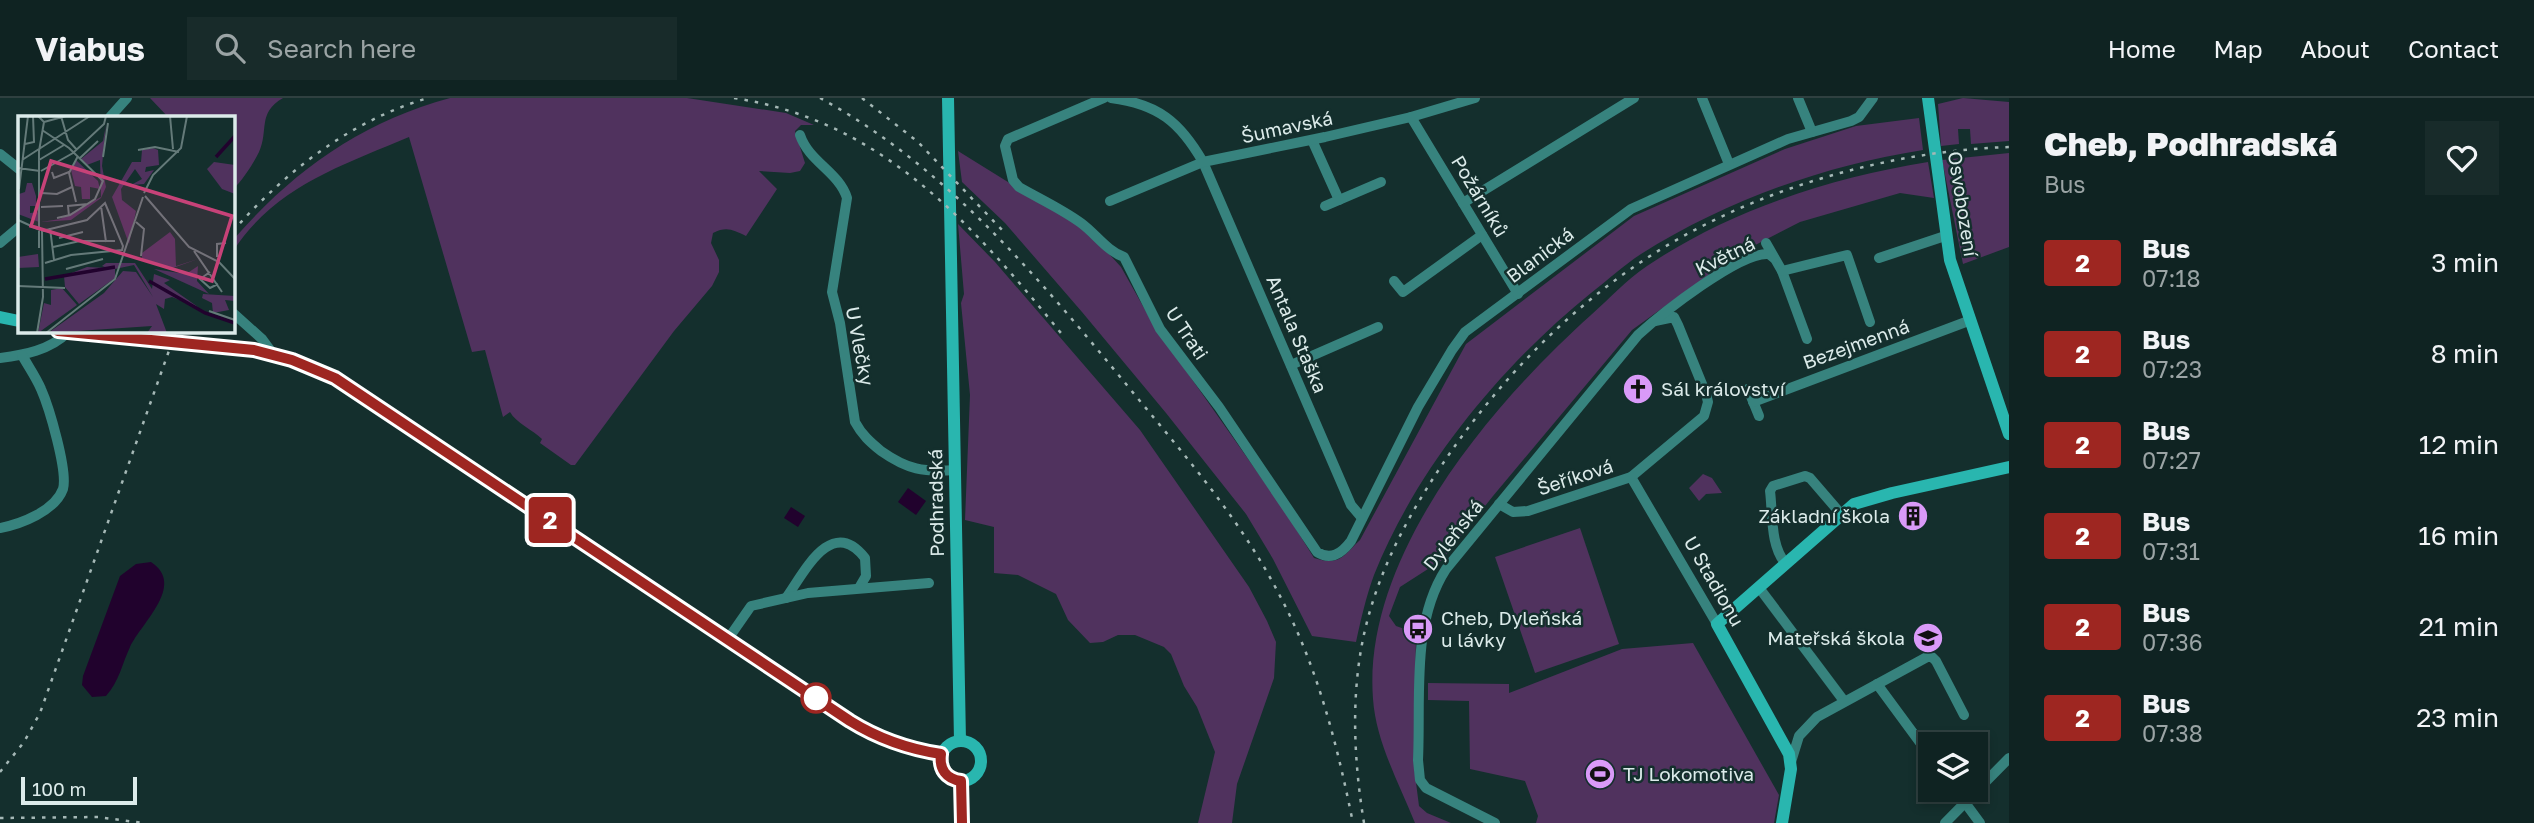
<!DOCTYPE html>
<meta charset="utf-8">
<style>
:root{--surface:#0f2322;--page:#182b2a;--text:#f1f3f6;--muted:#9ba4a5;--line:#2f4040}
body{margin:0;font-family:"Golos Text",sans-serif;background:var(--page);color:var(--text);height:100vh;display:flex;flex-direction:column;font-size:26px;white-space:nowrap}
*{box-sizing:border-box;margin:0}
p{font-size:23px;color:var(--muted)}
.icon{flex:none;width:38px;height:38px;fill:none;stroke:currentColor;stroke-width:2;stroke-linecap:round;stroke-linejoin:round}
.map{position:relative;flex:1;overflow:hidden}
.drawer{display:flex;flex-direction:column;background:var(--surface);width:525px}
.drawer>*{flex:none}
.badge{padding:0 14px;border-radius:5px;font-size:24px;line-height:46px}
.fabs{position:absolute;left:1918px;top:634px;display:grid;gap:14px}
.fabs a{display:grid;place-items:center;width:70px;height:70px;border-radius:0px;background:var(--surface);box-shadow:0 4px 10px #0003,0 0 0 2px var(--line);font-size:35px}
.scale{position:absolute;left:21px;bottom:18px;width:116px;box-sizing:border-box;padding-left:7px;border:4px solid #dcebea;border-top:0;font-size:19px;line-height:24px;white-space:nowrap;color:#dcebea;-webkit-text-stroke:5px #142f2d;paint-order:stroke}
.map>.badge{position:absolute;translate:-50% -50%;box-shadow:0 0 0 4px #fff}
.round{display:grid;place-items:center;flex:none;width:74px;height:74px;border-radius:0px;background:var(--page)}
.overview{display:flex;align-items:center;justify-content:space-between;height:119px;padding:0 35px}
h1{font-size:33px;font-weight:800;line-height:52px}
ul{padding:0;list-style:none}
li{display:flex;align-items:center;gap:21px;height:91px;padding:0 35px}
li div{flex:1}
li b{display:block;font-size:26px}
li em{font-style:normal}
li .badge{min-width:77px;font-weight:700;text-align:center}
header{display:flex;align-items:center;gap:42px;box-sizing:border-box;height:98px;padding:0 35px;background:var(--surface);border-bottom:2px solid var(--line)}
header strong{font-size:33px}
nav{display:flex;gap:38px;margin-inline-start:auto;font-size:24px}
.search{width:490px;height:63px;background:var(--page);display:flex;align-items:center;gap:18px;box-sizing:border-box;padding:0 24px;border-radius:0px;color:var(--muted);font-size:26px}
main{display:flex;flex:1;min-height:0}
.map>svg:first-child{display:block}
</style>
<header>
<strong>Viabus</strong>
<div class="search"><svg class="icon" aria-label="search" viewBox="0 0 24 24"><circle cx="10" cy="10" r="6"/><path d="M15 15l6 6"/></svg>Search here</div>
<nav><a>Home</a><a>Map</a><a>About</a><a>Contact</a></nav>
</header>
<main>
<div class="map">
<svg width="2009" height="725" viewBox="0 0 2009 725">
<rect width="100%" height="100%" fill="#142f2d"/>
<g fill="#50325e">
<path d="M150 0H283C257 15 269 32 259 54 253 66 242 83 233 91V19H168Z"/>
<path d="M450 0H687L786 15 814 27H801L795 33 805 65 800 73 790 75 759 73 777 91 746 138C733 132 727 128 713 135L711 145 719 162V174L712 188 674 233 575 367H571L540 345 542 341C533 332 516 325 510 314L503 319 485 252 472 254 409 39C341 68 276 88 233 153V142C294 72 360 25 450 0Z"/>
<polygon points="1963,0 2009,4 2009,43 1971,46 1970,31 1958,31 1959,46 1941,48 1938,6"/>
<path d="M1919 20 1923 52C1823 68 1727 102 1641 156 1624 167 1608 182 1591 195 1502 267 1417 369 1374 477 1366 499 1361 521 1356 544L1312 538 1273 461 1246 416 1166 315 1082 214 1005 125 962 84 958 53 1090 135 1121 169 1153 226 1286 415 1314 460C1340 468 1342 459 1360 442L1466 246 1634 118 1785 51 1856 28Z"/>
<polygon points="2009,55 2009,149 1963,166 1942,62"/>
<path d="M1928 64 1934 100 1900 95 1800 124 1736 157 1632 232 1493 398 1442 462 1400 489 1389 518 1396 528 1416 535 1414 669 1419 708 1427 715 1451 725H1415C1399 685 1376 644 1373 601 1362 458 1492 306 1591 217 1610 200 1626 182 1647 168 1730 112 1830 80 1928 64Z"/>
<polygon points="958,126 995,164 1140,332 1249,489 1267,523 1276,544 1274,580 1237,686 1232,725 1198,725 1215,654 1197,609 1184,588 1171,556 1164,549 1135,537 1118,537 1103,544 1090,545 1068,522 1056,496 1018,477 994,475 994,429 965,422 970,297 961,205 964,196"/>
<polygon points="1703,376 1712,380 1722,395 1706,396 1699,403 1689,390"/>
<polygon points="1580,430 1619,546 1535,575 1495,459"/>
<polygon points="1693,545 1779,697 1774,725 1536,725 1538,718 1525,683 1470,671 1469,603 1428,602 1428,585 1509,586 1509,595 1622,551"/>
</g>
<g fill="#21022d">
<polygon points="908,390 926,403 916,417 898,404"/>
<polygon points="791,409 805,418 798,429 784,420"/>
<path d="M151 464C186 487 142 524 130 549 122 566 119 584 106 598L92 599 82 587 83 578 120 478 136 466Z"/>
</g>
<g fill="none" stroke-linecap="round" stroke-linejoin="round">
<g stroke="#37837e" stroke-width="10">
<path d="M1104 0 1008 41 1005 48 1013 82 1019 89C1040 101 1062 111 1081 125 1096 136 1107 153 1124 159L1160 231 1219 309 1317 454C1331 463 1342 455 1351 443L1418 309 1452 252 1465 234 1631 111 1788 41 1851 23 1859 19 1873 0"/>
<path d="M1111 0C1158 6 1180 24 1203 64L1351 407 1362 420"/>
<polyline points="1702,0 1729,66"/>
<polyline points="1798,0 1812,34"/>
<polyline points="110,19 127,0"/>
<polyline points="1411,19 1518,196"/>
<path d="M800 37C809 64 839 74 847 100L832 194 840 225 855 324C862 337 870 344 881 353 908 372 923 374 955 372"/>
<polyline points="1312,42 1339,102"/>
<polyline points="0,56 19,71"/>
<polyline points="1110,103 1203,64 1325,39 1411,19 1475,0"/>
<polyline points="1463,105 1634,0"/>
<polyline points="1325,108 1381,84"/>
<polyline points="0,145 19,129"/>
<polyline points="1766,145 1782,173 1807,241"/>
<polyline points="1879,160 1945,138"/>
<polyline points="1782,173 1847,157 1870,224"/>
<polyline points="1394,183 1403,194 1482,137"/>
<polyline points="233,215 262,241 273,256"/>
<path d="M0 260C24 257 50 252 67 235"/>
<polyline points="1291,267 1378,229"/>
<polyline points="1748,291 1759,318"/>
<polyline points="1753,304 1971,222"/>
<polyline points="1631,379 1717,526"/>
<polyline points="1499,406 1513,414 1528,413 1631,379 1704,318 1708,304 1706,296 1678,227 1674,219 1655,223"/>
<path d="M0 430C21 426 55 413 63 391 68 373 49 309 41 291 36 279 28 268 22 257"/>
<path d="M1786 466C1770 448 1773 417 1770 393L1773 388 1805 378 1810 380 1841 416"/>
<polyline points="1760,491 1844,603"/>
<path d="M786 500C804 475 831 417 865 460L866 478 859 490"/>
<polyline points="728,541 751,508 808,495 929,485"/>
<polyline points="1877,586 1930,658"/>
<polyline points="1791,664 1799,638 1817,619 1927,559 1932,559 1936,563 1964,617"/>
<polyline points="1955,691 1980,725"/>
<path d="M1495 725 1426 690 1420 682 1418 662C1421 599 1411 525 1446 471L1638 237C1660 217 1740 153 1769 156L1774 160"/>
<polyline points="1945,725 2009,660"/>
</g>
<g stroke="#29b6af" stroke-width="12">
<polyline points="948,0 960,643"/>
<polyline points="1928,0 1950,162 2009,336"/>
<polyline points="0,219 19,223"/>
<path d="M58 233 254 252 292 262 335 280 850 623C879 641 908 651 941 656"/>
<circle cx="961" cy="663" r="20"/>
<polyline points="961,683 962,725"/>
<polyline points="1782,725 1791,671 1789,656 1717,526 1854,406 1892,395 2009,369"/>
</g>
<g stroke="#a5b8b6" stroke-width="2.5" stroke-dasharray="3.5 7" stroke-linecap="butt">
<path d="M734 0C884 23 974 128 1065 240"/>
<path d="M820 0C949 70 1043 185 1135 297 1188 361 1242 424 1280 498 1318 570 1337 646 1353 725"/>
<polyline points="862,0 918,44 1004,134"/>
<path d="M233 133C286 73 350 23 428 0"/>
<polyline points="0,674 24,644 40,615 176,233"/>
<polyline points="0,720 98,719 143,725"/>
<path d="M1364 725C1353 658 1350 586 1368 520 1384 460 1415 406 1450 355 1502 280 1568 212 1644 162 1748 93 1885 53 2009 49"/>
</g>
</g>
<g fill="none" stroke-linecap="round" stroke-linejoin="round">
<g stroke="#fff" stroke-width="16">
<path id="line" d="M58 233 254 252 292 262 335 280 850 623C879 641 908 651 941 656 939 671 946 681 961 683L962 725"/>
</g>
<use href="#line" stroke="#9e2621" stroke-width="10"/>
</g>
<defs>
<g id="church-disc" transform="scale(1.575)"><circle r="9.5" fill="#d99af8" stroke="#142f2d"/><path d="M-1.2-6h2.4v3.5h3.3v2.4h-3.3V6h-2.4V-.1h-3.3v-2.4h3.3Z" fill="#111"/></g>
<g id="building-disc" transform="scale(1.575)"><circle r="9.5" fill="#d99af8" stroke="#142f2d"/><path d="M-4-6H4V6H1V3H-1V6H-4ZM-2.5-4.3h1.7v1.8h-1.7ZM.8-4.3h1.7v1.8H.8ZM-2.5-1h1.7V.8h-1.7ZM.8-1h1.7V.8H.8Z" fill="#111"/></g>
<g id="bus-disc" transform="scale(1.575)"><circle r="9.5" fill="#d99af8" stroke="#142f2d"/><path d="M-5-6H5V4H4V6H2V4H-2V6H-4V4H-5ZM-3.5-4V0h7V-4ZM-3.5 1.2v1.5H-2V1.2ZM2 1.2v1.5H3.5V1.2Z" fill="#111"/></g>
<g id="school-disc" transform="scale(1.575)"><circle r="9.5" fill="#d99af8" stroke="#142f2d"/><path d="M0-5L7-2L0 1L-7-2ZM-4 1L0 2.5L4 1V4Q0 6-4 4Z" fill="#111"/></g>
<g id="stadium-disc" transform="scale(1.575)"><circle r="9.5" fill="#d99af8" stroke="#142f2d"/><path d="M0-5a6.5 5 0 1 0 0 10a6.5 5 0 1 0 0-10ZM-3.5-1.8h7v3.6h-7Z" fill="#111"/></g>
</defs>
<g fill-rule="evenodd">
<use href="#church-disc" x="1638" y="291"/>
<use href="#building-disc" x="1913" y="418"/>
<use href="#bus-disc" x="1418" y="531"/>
<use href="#school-disc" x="1928" y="540"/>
<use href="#stadium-disc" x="1600" y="676"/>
</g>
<circle fill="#fff" stroke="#9e2621" stroke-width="3.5" cx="816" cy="600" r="14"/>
<g text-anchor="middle" stroke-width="5" stroke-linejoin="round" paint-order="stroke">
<g font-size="19" fill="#dcebea" stroke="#142f2d">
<text transform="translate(1287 29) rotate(-12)" y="7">Šumavská</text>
<text transform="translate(1480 98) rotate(59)" y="7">Požárníků</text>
<text transform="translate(1963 106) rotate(81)" y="7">Osvobození</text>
<text transform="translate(1540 157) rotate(-37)" y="7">Blanická</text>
<text transform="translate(1725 158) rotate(-26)" y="7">Květná</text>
<text transform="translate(1187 235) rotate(56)" y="7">U Trati</text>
<text transform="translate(1297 236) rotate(67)" y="7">Antala Staška</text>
<text transform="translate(1856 246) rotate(-20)" y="7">Bezejmenná</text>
<text transform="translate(860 248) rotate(79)" y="7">U Vlečky</text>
<text transform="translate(1575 379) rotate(-18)" y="7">Šeříková</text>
<text transform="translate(936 405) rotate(-91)" y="7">Podhradská</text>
<text transform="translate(1453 437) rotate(-52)" y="7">Dyleňská</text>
<text transform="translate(1714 483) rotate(60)" y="7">U Stadionu</text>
</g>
<g font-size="19" fill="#dcebea" stroke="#142f2d" text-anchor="start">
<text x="1661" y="298">Sál království</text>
<text x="1890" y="425" text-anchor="end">Základní škola</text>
<text x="1441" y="527">Cheb, Dyleňská<tspan x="1441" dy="22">u lávky</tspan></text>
<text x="1905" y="547" text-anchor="end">Mateřská škola</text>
<text x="1623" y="683">TJ Lokomotiva</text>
</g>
</g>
<g transform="translate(18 18)">
<rect width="217" height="217" fill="#142f2d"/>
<path d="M88 9 84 50 88 71 83 82 53 104 23 106 42 103 83 81 82 44 69 49 63 43 85 25ZM135 32 140 34 141 49 128 51 127 56 136 54 126 68 113 69 124 63 117 53 103 73 104 84 118 95 111 128 94 81 114 46H123L124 34ZM58 44 80 65 82 73 72 71V83H64L63 71 57 70 53 54ZM196 46 217 49V78L204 73 189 53ZM9 67H14L18 80V90H12V97L22 96 21 106 0 98V73L1 78 7 76ZM152 116 157 123 158 150 180 143 152 153 124 142V137ZM20 138 21 151 0 152V141ZM88 147H117L134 173 136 158 152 164 146 167 180 191 154 181 147 183 146 193 138 188 149 217H129L134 210 30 217 86 177 105 155 118 156 135 181 116 149 97 153V162L61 188 47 171 46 160 69 151 90 152 84 150ZM180 150 179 165 191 178 136 153 168 158ZM44 172 59 189 20 217 26 187 33 189V174ZM185 178 217 180V185L207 184 211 194 195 197 194 187 184 182Z" fill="#50325e"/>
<path fill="none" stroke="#21022d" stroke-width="3.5" d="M198 41 217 20M27 163 97 151M131 165 187 197 217 207"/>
<path fill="none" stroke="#647a79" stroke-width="2" d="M20 0 26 6 21 35V132M43 0 50 24 59 34M152 0 155 33M26 6 48 0M24 14 51 32 85 65 77 83 52 99 39 102M7 28 16 26 15 0M120 34 137 31 161 36M85 41 90 7M62 42 80 25M4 44 72 0M21 44 46 29M0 52 22 55M23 55 55 37 86 8 88 0M34 56 36 62 51 56M1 73 10 0M23 77 39 78 54 71M126 77 135 59 163 32 169 0M127 80 171 131 201 146 217 163M58 86 51 57 60 40M83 90 88 126M23 91 45 90M51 100 50 90 70 88M0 104 22 114M118 106 126 113 123 140M32 112 36 144M24 115 69 104 87 87 105 130 104 134 53 139 27 147M41 122 65 116M35 131 62 125H97M176 135 204 176M199 141V128L208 127M48 153 85 143M192 156 182 163 192 172 200 168M0 170 47 172M191 195 217 204M19 217 25 181 24 115M28 217 97 163 125 81"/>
<path fill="#c74278" fill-opacity="0.15" stroke="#c74278" stroke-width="3.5" d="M33 45 214 100 194 165 13 110Z"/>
<rect width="217" height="217" fill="none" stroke="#dcebea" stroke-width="3.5"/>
</g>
</svg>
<div class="fabs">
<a><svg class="icon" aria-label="layers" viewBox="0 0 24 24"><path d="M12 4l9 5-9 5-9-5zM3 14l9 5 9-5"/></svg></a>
</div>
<div class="scale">100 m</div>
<b class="badge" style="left:550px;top:422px;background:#9e2621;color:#fff">2</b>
</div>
<section class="drawer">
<div class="overview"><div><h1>Cheb, Podhradská</h1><p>Bus</p></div><a class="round"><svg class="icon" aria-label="heart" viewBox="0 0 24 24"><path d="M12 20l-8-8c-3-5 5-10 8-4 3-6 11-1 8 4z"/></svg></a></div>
<ul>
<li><span class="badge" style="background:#9e2621;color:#fff">2</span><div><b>Bus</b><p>07:18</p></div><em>3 min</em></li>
<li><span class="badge" style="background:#9e2621;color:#fff">2</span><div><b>Bus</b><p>07:23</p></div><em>8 min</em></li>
<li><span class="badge" style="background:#9e2621;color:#fff">2</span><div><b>Bus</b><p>07:27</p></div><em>12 min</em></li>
<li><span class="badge" style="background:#9e2621;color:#fff">2</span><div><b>Bus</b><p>07:31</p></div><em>16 min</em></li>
<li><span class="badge" style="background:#9e2621;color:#fff">2</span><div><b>Bus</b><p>07:36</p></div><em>21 min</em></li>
<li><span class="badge" style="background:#9e2621;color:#fff">2</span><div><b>Bus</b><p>07:38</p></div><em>23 min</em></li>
</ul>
</section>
</main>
